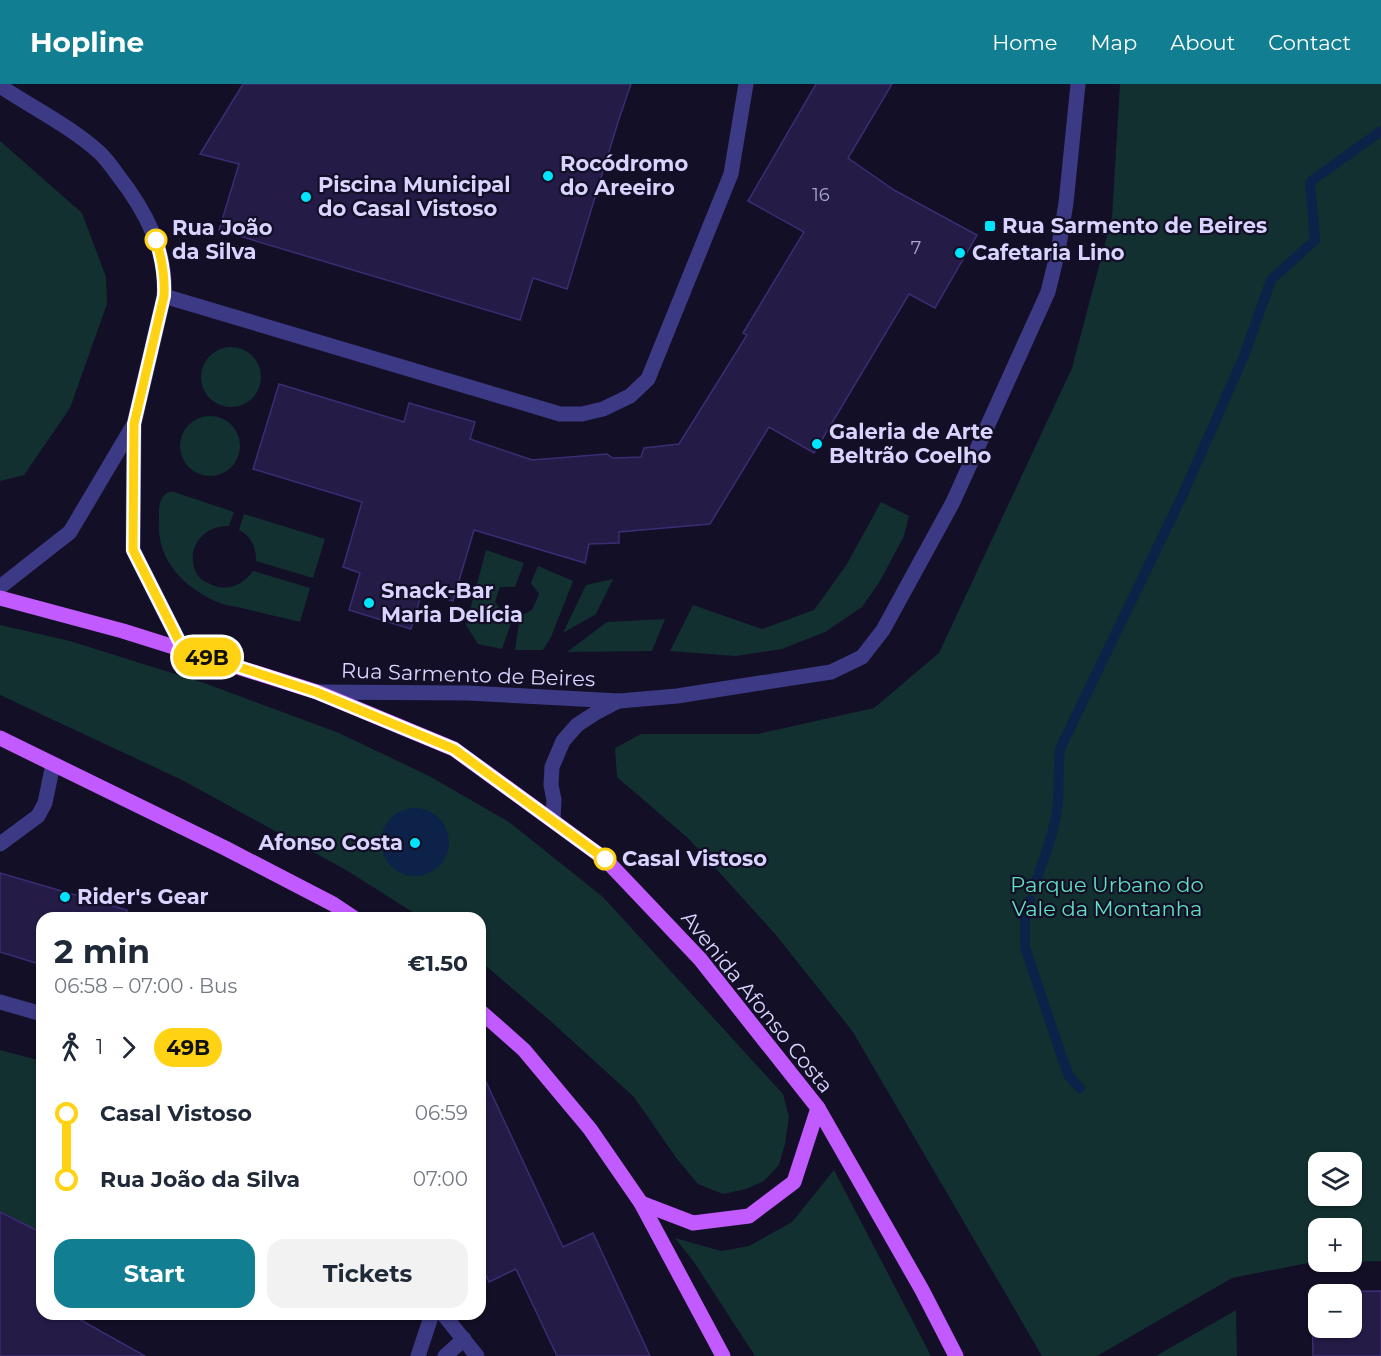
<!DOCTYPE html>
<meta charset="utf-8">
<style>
:root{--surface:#fff;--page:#f2f2f3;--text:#1f2937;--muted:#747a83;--accent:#117e91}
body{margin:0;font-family:Montserrat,sans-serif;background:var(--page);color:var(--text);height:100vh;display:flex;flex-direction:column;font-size:22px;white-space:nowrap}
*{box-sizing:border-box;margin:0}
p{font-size:20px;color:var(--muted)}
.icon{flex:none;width:33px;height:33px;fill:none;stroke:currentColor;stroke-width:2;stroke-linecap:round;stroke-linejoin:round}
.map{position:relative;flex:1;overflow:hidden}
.side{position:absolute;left:36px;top:828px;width:450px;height:408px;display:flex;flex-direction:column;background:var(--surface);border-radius:18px;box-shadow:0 2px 4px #0004}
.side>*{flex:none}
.badge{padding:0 12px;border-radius:20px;font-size:21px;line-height:39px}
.fabs{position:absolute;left:1308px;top:1068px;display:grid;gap:12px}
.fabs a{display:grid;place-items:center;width:54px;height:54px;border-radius:12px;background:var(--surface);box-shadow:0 2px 4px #0004;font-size:30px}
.map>.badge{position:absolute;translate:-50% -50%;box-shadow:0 0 0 3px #fff}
.legs{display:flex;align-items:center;gap:9px;height:66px;padding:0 18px;font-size:20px}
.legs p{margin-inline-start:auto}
.headline{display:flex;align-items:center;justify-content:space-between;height:102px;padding:0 18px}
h1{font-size:33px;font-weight:700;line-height:45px}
.button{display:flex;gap:12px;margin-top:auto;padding:12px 18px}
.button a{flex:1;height:69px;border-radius:18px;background:var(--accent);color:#fff;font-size:24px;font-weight:700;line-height:69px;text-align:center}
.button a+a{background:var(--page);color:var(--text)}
ul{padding:0 18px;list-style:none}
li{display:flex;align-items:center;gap:21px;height:66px;font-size:22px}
li i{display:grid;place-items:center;width:9px;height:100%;margin:0 8px;background:currentColor}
li i::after{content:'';width:15px;height:15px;margin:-8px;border:4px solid;border-radius:50%;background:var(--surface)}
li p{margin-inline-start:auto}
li:first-child i{background:linear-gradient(#0000 50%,currentColor 0)}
li:last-child i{background:linear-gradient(currentColor 50%,#0000 0)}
header{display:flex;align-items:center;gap:36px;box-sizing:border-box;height:84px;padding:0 30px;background:var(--accent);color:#fff}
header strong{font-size:28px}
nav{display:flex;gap:33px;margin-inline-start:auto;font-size:21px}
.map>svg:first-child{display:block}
</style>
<header>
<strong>Hopline</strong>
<nav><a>Home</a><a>Map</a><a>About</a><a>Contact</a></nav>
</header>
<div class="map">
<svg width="1381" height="1272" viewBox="0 0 1381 1272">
<rect width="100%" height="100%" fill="#130f26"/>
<g fill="#12302f" fill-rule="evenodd">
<path d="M1120 0H1381V1177L1308 1179 1232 1194 1097 1272H1042L853 948 776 851 689 755 617 693 615 664 641 650H757L874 624 939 569 1072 284 1112 133ZM1318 1078H1352V1112H1318ZM1318 1144H1352V1178H1318Z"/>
<polygon points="0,57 82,129 106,193 107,220 70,324 24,391 0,397"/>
<circle cx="231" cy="293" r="30"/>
<circle cx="210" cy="362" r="30"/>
<path d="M169 408H174L234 428 229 442C205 441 186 462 195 486 197 492 202 497 208 499 225 509 242 502 253 487L310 504 300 538C280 533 261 529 242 524 233 522 223 521 215 517 182 502 156 474 159 436 159 426 158 412 169 408Z"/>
<polygon points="881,418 909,432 904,452 880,497 862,523 825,548 782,565 736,572 670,567 693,521 762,545 814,526 847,480"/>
<path d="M244 430 325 455 313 494 256 477C256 464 252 452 239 446Z"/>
<polygon points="486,466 524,479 515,503 500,503 495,518 511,539 502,565 478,560 466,541"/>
<polygon points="538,482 573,497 551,553 543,566 515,566 520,532 532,526 539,510 531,499"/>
<polygon points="613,495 596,530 563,549 586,501"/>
<polygon points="665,535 652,567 567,568 607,538"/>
<polygon points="0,541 70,557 207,600 339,649 429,692 509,738 603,813 783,1010 789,1033 785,1060 779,1081 764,1097 746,1105 723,1110 698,1100 677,1075 634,1013 546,933 480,877 480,834 422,834 346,786 182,696 0,611"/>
<polygon points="0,966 42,977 42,1149 0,1127"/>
<polygon points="834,1086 931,1272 755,1272 694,1178 675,1154 721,1167 749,1162 792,1138"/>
<polygon points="1236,1226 1237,1272 1156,1272"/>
</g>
<circle fill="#0c2248" cx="415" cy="758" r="34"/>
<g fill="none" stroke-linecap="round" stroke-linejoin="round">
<g stroke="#0c2248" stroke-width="10">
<path d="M1037 794C1046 769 1056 743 1058 717 1059 699 1058 682 1060 665L1184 408 1244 272 1271 196 1315 156 1310 98 1381 47"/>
<polyline points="1030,816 1025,831 1025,863 1063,976 1069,992 1080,1004"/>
</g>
</g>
<g fill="#241b47" stroke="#3b2d73" stroke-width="1.5" fill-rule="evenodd">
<polygon points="243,0 631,0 618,38 567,205 533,194 520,236 219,146 239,80 200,70"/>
<polygon points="816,0 892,0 848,74 894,106 977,151 935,224 909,210 814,369 769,343 710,440 619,448 619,459 589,460 585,479 474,446 453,517 422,508 411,545 349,526 360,489 343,483 362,418 253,385 279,300 404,338 409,319 475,338 470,355 532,376 607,370 613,374 641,373 644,364 679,360 747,251 743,249 804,148 748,117"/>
<polygon points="0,789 127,826 126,834 42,834 42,881 0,868"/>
<polygon points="480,985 563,1163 593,1149 650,1272 557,1272 516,1185 489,1198 480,1179"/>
<polygon points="0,1128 42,1149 42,1230 70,1230 145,1272 0,1272"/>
<path d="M1381 1207V1272H1313L1312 1208ZM1318 1210H1352V1244H1318Z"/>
</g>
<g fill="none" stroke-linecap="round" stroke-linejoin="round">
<g stroke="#3d3a85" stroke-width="15">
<path d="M0 2C33 24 70 42 100 69 106 75 112 83 117 90 145 126 167 166 164 212L134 340 133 466 183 565"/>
<polyline points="164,212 560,330 582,330 603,325 630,312 648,295 731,90 746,0"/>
<polyline points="0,503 70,448 134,340"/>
<polyline points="317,608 468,609 619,617 677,612 831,588 862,573 883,546 953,418 1048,208 1058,167 1066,119 1078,0"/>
<polyline points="553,736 554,716 551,701 552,683 563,657 577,641 597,628 618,617"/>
<polyline points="0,760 38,732 45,719 53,680"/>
<polyline points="0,918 42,930"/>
<polyline points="443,1230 477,1272"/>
<polyline points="418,1272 432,1230"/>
<polyline points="445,1272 464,1255"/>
</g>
<g stroke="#c25bff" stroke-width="15">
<polyline points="0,514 123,547 317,608 454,665 605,775 700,875 818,1024 922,1206 956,1272"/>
<polyline points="0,654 225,764 333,820 354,834"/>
<polyline points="480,927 524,966 590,1045 641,1119 723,1272"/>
<polyline points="641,1119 693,1139 749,1132 794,1098 818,1024"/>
</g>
</g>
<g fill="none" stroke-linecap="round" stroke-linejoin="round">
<g stroke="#fff" stroke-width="14">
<path id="line-1" d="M156 156C162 175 165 192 164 212L134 340 133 466 183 565 316 608 454 665 605 775"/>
</g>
<use href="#line-1" stroke="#ffd214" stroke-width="9"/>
</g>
<g fill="#00e5ff" stroke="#130f26" stroke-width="2">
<circle cx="548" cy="92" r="6"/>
<circle cx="306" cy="113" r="6"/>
<rect x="984" y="136" width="12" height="12" rx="3"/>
<circle cx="960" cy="169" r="6"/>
<circle cx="817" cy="360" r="6"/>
<circle cx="369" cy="519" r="6"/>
<circle cx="415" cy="759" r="6"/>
<circle cx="65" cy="813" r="6"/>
</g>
<g fill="#fff" stroke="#ffd214" stroke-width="3">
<circle cx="156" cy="156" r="10"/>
<circle cx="605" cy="775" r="10"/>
</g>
<g text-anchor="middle" stroke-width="4.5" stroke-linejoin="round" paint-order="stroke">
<g font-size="18" fill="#aca6d1">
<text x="821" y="117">16</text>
<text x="916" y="170">7</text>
</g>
<g font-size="21" font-weight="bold" fill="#d9d4ff" stroke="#130f26" text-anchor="start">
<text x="560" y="87">Rocódromo<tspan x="560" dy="24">do Areeiro</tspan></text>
<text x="318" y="108">Piscina Municipal<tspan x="318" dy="24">do Casal Vistoso</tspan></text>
<text x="1002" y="149">Rua Sarmento de Beires</text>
<text x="972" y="176">Cafetaria Lino</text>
<text x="829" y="355">Galeria de Arte<tspan x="829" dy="24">Beltrão Coelho</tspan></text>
<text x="381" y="514">Snack-Bar<tspan x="381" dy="24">Maria Delícia</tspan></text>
<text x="403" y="766" text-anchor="end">Afonso Costa</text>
<text x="77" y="820">Rider's Gear</text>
</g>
<g font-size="21" font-weight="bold" fill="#d9d4ff" stroke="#130f26" text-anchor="start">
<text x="172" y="151">Rua João<tspan x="172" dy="24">da Silva</tspan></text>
<text x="622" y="782">Casal Vistoso</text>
</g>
<g font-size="21" fill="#d9d4ff" stroke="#130f26">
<text transform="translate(468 591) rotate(2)" y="7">Rua Sarmento de Beires</text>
<text transform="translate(757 918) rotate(51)" y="7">Avenida Afonso Costa</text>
</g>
<g font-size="21" fill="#5fe0c0" stroke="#130f26">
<text x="1107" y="808">Parque Urbano do<tspan x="1107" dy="24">Vale da Montanha</tspan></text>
</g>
</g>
</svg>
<div class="fabs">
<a><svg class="icon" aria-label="layers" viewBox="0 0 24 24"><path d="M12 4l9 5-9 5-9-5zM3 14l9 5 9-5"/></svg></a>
<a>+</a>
<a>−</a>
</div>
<b class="badge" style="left:207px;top:573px;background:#ffd214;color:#111">49B</b>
<section class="side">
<div class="headline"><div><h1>2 min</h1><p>06:58 – 07:00 · Bus</p></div><b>€1.50</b></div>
<div class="legs"><svg class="icon" aria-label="walk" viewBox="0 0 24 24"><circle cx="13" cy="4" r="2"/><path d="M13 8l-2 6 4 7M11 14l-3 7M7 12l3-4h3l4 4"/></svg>1<svg class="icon" aria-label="forward" viewBox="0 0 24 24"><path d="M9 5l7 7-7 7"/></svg><b class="badge" style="background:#ffd214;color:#111">49B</b></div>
<ul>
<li><i style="color:#ffd214"></i><b>Casal Vistoso</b><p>06:59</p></li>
<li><i style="color:#ffd214"></i><b>Rua João da Silva</b><p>07:00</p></li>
</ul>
<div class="button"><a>Start</a><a>Tickets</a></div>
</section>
</div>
